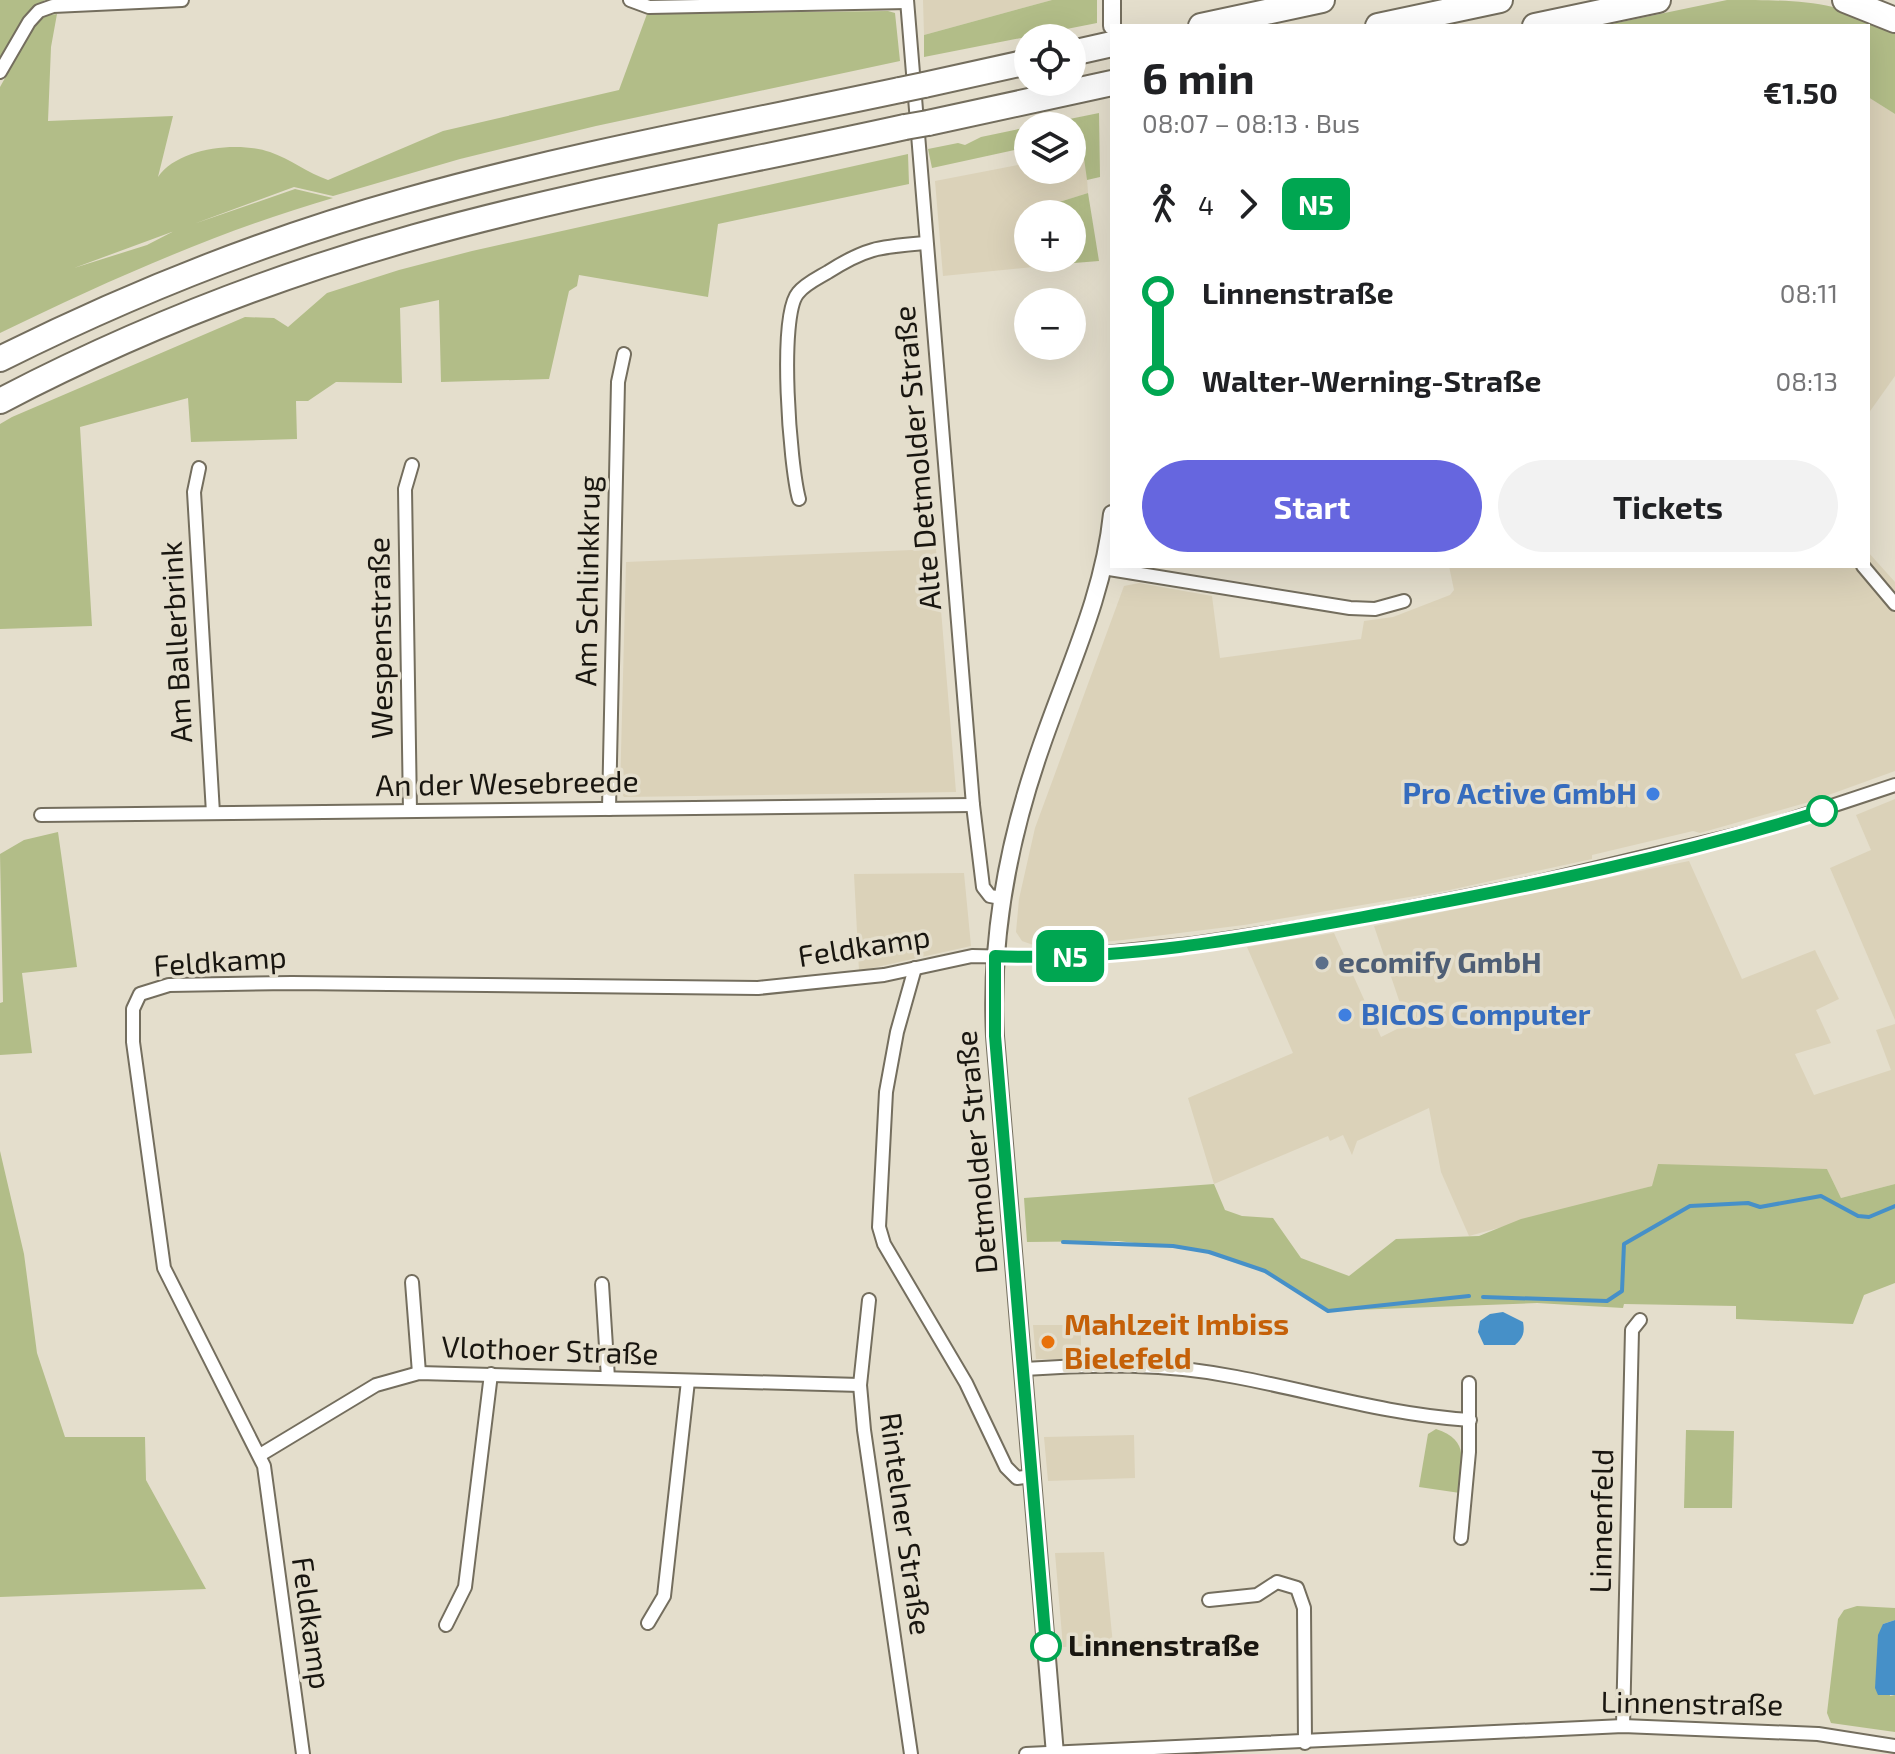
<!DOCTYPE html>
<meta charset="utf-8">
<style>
:root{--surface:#fff;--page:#f2f2f2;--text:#202124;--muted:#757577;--accent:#6666df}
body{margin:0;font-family:"Exo 2",sans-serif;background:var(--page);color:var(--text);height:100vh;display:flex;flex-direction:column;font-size:30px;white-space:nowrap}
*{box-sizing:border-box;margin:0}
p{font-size:26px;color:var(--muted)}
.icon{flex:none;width:44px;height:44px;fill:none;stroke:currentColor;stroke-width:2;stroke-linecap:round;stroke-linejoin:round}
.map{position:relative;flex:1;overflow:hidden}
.panel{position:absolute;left:1110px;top:24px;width:760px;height:544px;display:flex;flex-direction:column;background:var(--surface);border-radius:0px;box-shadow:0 8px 32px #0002}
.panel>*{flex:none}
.badge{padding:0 16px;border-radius:12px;font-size:28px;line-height:52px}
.tools{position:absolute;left:1014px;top:24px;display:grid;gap:16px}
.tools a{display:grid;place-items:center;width:72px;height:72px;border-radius:50%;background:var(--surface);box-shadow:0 8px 32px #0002;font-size:40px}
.map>.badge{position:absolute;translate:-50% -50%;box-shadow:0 0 0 4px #fff}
.legs{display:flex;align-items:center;gap:12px;height:88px;padding:0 32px;font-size:26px}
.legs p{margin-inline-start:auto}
.summary{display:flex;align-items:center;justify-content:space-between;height:136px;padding:0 32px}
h1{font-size:44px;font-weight:700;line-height:60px}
.primary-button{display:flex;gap:16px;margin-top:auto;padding:16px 32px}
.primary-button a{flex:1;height:92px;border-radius:48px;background:var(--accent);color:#fff;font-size:32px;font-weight:700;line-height:92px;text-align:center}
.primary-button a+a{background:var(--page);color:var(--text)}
ul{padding:0 32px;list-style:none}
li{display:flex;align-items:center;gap:28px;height:88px;font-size:30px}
li i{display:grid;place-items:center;width:12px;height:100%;margin:0 10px;background:currentColor}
li i::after{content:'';width:20px;height:20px;margin:-10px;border:6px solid;border-radius:50%;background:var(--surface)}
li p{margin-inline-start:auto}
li:first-child i{background:linear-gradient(#0000 50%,currentColor 0)}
li:last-child i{background:linear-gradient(currentColor 50%,#0000 0)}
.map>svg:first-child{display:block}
</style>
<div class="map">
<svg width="1895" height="1754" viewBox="0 0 1895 1754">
<rect width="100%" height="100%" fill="#e4decc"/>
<g fill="#dbd2b9">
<polygon points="923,0 1052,0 924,35"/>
<polygon points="1868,97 1895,114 1895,376 1868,414"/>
<polygon points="1085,152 1088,193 1056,203 1057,214 1028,214 1028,258 1061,258 1062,264 943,276 935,181 1028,163 1028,170 1072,170 1072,155"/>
<polygon points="936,549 956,792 624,797 620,791 626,562"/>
<polygon points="1868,552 1895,582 1895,771 1809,802 1700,833 1693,831 1592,855 1592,859 1445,891 1244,925 1123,940 1042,948 1022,941 1016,932 1019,899 1035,828 1124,586 1139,583 1212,596 1220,658 1361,639 1364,621 1393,617 1450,595 1454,590 1449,566 1868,566"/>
<polygon points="1895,799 1895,1020 1830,868 1871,850 1856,815"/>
<polygon points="1689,861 1742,979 1815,950 1839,999 1816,1010 1831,1043 1795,1054 1814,1095 1891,1070 1876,1030 1895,1024 1895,1184 1841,1198 1827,1169 1652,1186 1469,1236 1441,1172 1429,1108 1357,1141 1352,1155 1343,1135 1330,1141 1328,1136 1214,1184 1188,1098 1293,1053 1247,947 1334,933 1381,1037 1407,1024 1374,926"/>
<polygon points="964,873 971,946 859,971 854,874"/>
<polygon points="1033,1325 1081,1325 1081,1359 1036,1359"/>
<polygon points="1134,1435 1135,1478 1048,1481 1044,1437"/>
<polygon points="1104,1552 1113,1645 1063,1647 1055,1553"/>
</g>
<g fill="#b2bd88">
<polygon points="0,0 45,0 24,16 0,60"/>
<polygon points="1052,0 1097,0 1097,23 924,57 924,35"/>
<path d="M1727 0C1798 0 1828 0 1895 27V114L1868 97V26H1602Z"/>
<path d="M888 11 895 13 900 61 596 126 460 159 333 196 294 187 74 268 147 245 176 230 295 189 333 198C219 231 107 281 0 333V87L34 26 43 16 57 14 51 47 48 121 173 116 158 177C178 147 239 141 270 152 290 159 308 173 328 180L443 131 619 90 647 14Z"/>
<polygon points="1099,113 1100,177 1087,180 1081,136 1072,138 1072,126 1035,126"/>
<polygon points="1028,127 1028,147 932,168 928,149 958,143 965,145 981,137"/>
<polygon points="908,154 909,184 718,224 708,297 579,275 577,286 569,291 549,379 441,382 439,300 400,308 402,383 336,382 308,401 296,401 297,439 191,442 188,398 80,427 92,626 0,629 0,424 12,417 245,317 274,318 288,327 327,293 399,270 472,251"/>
<polygon points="1088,193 1099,261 1062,264 1061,258 1072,258 1072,214 1057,214 1056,203"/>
<polygon points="58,832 77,967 22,973 32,1053 0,1055 0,1003 3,1002 0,854 24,840"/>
<polygon points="0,1151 24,1254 37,1353 65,1437 145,1437 146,1480 206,1589 0,1597"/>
<polygon points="1658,1164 1827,1169 1841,1198 1895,1184 1895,1283 1864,1295 1853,1324 1736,1319 1736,1306 1624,1304 1623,1308 1537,1303 1328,1311 1265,1270 1209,1252 1118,1241 1027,1242 1024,1198 1214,1184 1225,1210 1242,1216 1273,1218 1301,1258 1349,1276 1396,1239 1479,1236 1521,1219 1652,1186"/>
<path d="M1436 1429C1471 1440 1461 1463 1460 1493L1419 1487 1428 1434Z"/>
<polygon points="1686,1430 1734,1431 1732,1508 1684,1508"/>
<polygon points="1857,1606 1895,1608 1895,1620 1883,1624 1890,1696 1895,1695 1895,1732 1831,1723 1827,1713 1838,1619 1844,1610"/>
</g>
<g fill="#4690c8">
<path d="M1503 1312 1523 1322C1525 1333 1523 1338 1515 1345H1484L1478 1332 1480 1321 1490 1314Z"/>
<polygon points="1895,1620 1895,1695 1878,1695 1875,1688 1878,1635 1883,1624"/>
</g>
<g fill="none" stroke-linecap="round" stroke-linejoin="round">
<g stroke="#4690c8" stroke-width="4">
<polyline points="1063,1242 1173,1246 1209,1252 1265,1271 1328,1311 1469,1296"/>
<polyline points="1483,1297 1607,1301 1622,1291 1624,1244 1690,1206 1748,1203 1760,1207 1821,1196 1858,1216 1869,1217 1895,1206"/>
</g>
<g stroke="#746e5e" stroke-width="16">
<g id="minor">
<polyline points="630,0 649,7 907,2"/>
<polyline points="907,0 973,805 983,887 990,896 1001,898"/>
<polyline points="0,72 29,22 39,11 53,6 182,0"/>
<polyline points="199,468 194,492 213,813"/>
<path d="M799 499C790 466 778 316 798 293 805 284 818 278 828 272 867 247 880 247 926 243"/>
<polyline points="1863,566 1895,604"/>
<polyline points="1103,568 1350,608 1375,609 1404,601"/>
<polyline points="609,809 618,382 624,354"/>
<polyline points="410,811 405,489 412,465"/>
<polyline points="41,815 973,805"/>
<polyline points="915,968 897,1032 886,1092 879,1227 884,1244 966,1383 1006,1467 1017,1478 1032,1476"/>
<polyline points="412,1282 419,1373"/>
<polyline points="602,1284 608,1378"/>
<polyline points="869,1300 860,1385 864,1430 911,1754"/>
<path d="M1024 1369C1094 1364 1167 1363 1236 1377 1315 1392 1389 1415 1470 1420"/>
<polyline points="260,1455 376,1385 419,1373 860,1385"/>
<polyline points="1461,1538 1469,1452 1469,1383"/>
<polyline points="1209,1600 1257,1595 1277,1582 1297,1588 1304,1608 1305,1743"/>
<polyline points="648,1623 664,1596 688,1381"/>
<polyline points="446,1625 465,1587 491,1374"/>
<polyline points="1623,1726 1632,1330 1640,1320"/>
<polyline points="303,1754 264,1466 164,1268 133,1042 133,1009 140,994 169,985 292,983 758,988 884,975 972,956 1057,958 1193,944 1332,923 1534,883 1765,828 1895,785"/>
<polyline points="1026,1754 1623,1726 1818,1734 1895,1746"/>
</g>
</g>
<g stroke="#746e5e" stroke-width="20">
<g id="tertiary">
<polyline points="1112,0 1112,26"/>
<path d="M1055 1754 995 1036C990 937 1008 841 1041 747 1067 671 1104 595 1112 514"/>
</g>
</g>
<g stroke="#746e5e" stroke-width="28">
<g id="motorway">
<polyline points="1845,0 1895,20"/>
<polyline points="1201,26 1322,0"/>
<polyline points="1378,26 1500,0"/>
<polyline points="1535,26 1658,0"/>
<polyline points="1072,53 1112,44"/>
<polyline points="924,85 1028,62"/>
<polyline points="928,123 1112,83"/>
<path d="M0 359C130 294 265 240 405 201 568 155 735 125 900 90"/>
<path d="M0 401C132 332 272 277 415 237 576 192 742 163 905 127"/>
</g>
</g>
<use href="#minor" stroke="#fff" stroke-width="12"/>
<use href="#tertiary" stroke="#fff" stroke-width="16"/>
<use href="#motorway" stroke="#fff" stroke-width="24"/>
<g stroke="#746e5e" stroke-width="28" stroke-linecap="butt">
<g id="motorway-bridge">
<polyline points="900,90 924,85"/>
<polyline points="905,127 928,123"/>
</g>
</g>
<use href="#motorway-bridge" stroke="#fff" stroke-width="24"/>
</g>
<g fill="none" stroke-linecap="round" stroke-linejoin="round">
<g stroke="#fff" stroke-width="18">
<path id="line-1" d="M1046 1646 995 1036V956C1125 962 1258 936 1386 913 1532 886 1681 855 1822 811"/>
</g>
<use href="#line-1" stroke="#00a651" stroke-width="12"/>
</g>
<g fill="#3f7fe0" stroke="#e4decc" stroke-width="3">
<circle cx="1653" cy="794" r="8"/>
<circle cx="1345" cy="1015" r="8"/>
</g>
<g fill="#fff" stroke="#00a651" stroke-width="4">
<circle cx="1822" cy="811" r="14"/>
<circle cx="1046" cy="1646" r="14"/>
</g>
<circle fill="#5c6f8a" stroke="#e4decc" stroke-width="3" cx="1322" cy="963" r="8"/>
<circle fill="#e8710a" stroke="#e4decc" stroke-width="3" cx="1048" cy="1342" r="8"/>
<g text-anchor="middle" stroke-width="7" stroke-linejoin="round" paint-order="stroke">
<g font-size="30" fill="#191610" stroke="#e4decc">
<text transform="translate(918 458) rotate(-95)" y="10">Alte Detmolder Straße</text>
<text transform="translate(588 581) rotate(-89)" y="10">Am Schlinkkrug</text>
<text transform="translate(381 638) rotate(-91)" y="10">Wespenstraße</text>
<text transform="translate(177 642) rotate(-93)" y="10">Am Ballerbrink</text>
<text transform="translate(507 784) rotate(-1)" y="10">An der Wesebreede</text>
<text transform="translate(864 947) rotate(-9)" y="10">Feldkamp</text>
<text transform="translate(220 962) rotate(-4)" y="10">Feldkamp</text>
<text transform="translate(977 1152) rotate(-95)" y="10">Detmolder Straße</text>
<text transform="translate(550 1351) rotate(2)" y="10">Vlothoer Straße</text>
<text transform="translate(1602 1521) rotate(-89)" y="10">Linnenfeld</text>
<text transform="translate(905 1524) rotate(82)" y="10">Rintelner Straße</text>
<text transform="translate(311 1623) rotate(82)" y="10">Feldkamp</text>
<text transform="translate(1692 1704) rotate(1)" y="10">Linnenstraße</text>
</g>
<g font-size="30" font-weight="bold" fill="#366cbe" stroke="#e4decc" text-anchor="end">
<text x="1637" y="804">Pro Active GmbH</text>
<text x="1361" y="1025" text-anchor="start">BICOS Computer</text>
</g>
<g font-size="30" font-weight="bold" fill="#4e5e75" stroke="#e4decc" text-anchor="start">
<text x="1338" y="973">ecomify GmbH</text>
</g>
<g font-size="30" font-weight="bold" fill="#c56008" stroke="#e4decc" text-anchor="start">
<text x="1064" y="1335">Mahlzeit Imbiss<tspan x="1064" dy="34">Bielefeld</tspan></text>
</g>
<g font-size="30" font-weight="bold" fill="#191610" stroke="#e4decc" text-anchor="start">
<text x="1068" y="1656">Linnenstraße</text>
</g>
</g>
</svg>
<div class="tools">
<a><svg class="icon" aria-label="locate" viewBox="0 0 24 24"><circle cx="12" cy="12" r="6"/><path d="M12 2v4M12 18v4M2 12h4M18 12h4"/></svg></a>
<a><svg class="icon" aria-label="layers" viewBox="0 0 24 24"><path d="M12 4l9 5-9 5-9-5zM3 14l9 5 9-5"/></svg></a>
<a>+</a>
<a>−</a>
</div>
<b class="badge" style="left:1070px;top:956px;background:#00a651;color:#fff">N5</b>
<section class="panel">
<div class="summary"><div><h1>6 min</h1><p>08:07 – 08:13 · Bus</p></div><b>€1.50</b></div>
<div class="legs"><svg class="icon" aria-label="walk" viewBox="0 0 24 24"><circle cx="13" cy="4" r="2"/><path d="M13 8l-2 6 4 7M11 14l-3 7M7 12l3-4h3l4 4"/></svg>4<svg class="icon" aria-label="forward" viewBox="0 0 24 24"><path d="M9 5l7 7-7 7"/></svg><b class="badge" style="background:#00a651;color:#fff">N5</b></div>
<ul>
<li><i style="color:#00a651"></i><b>Linnenstraße</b><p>08:11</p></li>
<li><i style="color:#00a651"></i><b>Walter-Werning-Straße</b><p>08:13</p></li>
</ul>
<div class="primary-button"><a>Start</a><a>Tickets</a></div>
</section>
</div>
